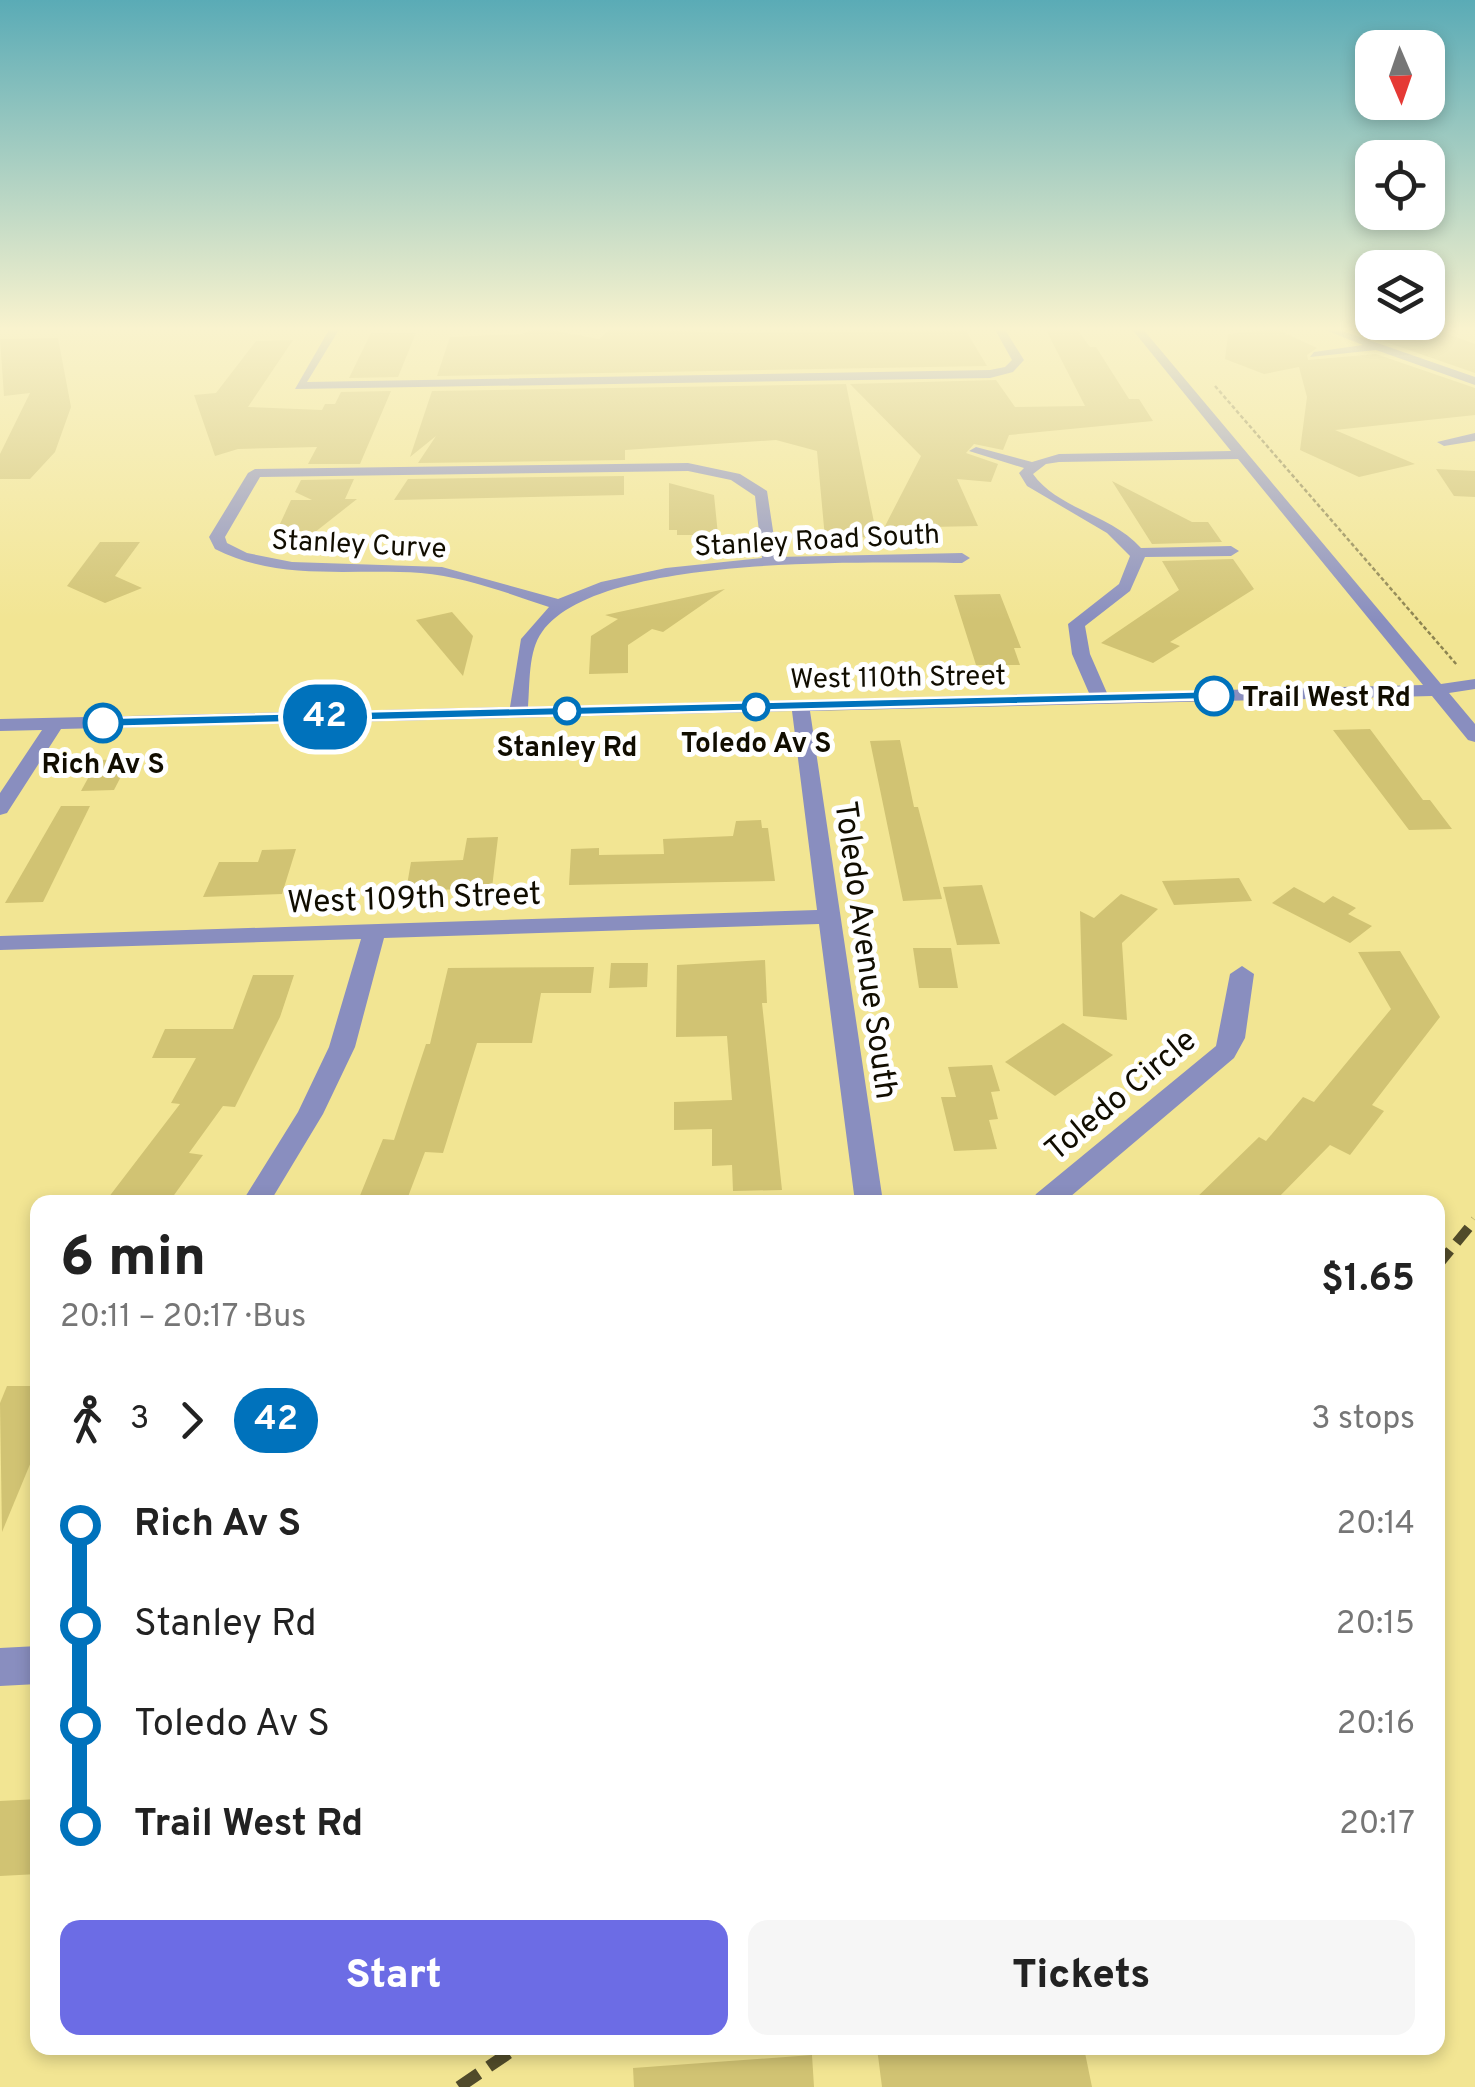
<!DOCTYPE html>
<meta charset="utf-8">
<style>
:root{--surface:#fff;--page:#f6f6f6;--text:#222;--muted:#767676;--accent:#6c6ce5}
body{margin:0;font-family:Overpass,sans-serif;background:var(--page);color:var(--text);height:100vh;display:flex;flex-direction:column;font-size:38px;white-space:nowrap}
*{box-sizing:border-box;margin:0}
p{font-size:32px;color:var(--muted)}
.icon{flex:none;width:55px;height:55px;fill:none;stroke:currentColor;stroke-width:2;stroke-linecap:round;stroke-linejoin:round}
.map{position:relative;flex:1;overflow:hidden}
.details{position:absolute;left:30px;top:1195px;width:1415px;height:860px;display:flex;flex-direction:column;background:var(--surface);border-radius:20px;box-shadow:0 5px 15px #0003}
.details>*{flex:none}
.badge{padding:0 20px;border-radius:32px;font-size:35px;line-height:65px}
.needle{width:65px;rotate:178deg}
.buttons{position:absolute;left:1355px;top:30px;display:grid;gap:20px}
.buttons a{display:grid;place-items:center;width:90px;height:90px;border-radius:20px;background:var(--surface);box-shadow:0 5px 15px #0003;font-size:50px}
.map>.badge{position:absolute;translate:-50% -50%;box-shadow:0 0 0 5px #fff}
.legs{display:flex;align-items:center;gap:15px;height:110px;padding:0 30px;font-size:32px}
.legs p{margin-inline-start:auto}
.head{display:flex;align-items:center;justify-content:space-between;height:170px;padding:0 30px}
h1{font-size:55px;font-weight:800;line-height:75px}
.cta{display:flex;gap:20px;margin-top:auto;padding:20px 30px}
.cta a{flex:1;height:115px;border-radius:20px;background:var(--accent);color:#fff;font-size:40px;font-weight:800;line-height:115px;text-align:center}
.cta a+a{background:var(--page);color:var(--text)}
ul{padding:0 30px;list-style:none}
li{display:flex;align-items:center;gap:35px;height:100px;font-size:38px}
li i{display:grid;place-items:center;width:15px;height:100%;margin:0 12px;background:currentColor}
li i::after{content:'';width:25px;height:25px;margin:-12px;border:8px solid;border-radius:50%;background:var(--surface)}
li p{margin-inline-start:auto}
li:first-child i{background:linear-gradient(#0000 50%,currentColor 0)}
li:last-child i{background:linear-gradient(currentColor 50%,#0000 0)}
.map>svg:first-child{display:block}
</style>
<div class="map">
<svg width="1475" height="2087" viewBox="0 0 1475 2087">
<rect width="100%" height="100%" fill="#f2e593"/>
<g fill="#d1c373">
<polygon points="540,328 599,339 611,328 729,333 966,331 987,366 437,376 450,337 521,334"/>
<polygon points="1045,328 1076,328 1090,347 1096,347 1129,399 1139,399 1153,421 1009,435 1003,450 974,444 966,453 998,464 991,482 957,479 978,526 884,528 921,456 850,384 996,380 1015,407 1085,406"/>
<polygon points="1276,329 1317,348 1307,355 1308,360 1376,354 1475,388 1475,415 1335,430 1415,464 1359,477 1300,450 1307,397 1299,367 1264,374 1225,359 1228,334"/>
<polygon points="1442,332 1475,344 1475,373 1383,341"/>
<polygon points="371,333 416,333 398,377 349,378"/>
<polygon points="58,338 71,407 55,452 30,479 0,479 0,454 30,393 4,396 0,339"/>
<polygon points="293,340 248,407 322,410 325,404 335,404 341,392 391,391 360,464 308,464 317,447 238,449 215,456 194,395 216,393 256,341"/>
<polygon points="846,384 877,537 825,538 817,451 776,440 625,450 625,460 418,463 436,436 410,457 432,391"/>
<polygon points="1436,469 1475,471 1475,497 1454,496"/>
<polygon points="624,476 624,495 394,500 408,479"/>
<polygon points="354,479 345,499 357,499 305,540 274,537 291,500 312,500 295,492 301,480"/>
<polygon points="1112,481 1192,522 1208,522 1222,542 1152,544"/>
<polygon points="669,483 714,495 718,535 677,535 677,530 669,530"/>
<polygon points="100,542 140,542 115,576 142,588 105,603 67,586"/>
<polygon points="1233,559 1254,589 1170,642 1180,646 1153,663 1101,643 1179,590 1162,561"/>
<polygon points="725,589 663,632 652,629 628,645 628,673 589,674 591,636 618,619 605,615"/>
<polygon points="1000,594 1021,648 1014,648 1020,665 976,665 954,595"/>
<polygon points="452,612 473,636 463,676 416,620"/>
<polygon points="1370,729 1423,800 1430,800 1452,829 1409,830 1333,730"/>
<polygon points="900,740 914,807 918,807 942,899 903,901 870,741"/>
<polygon points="130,759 114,790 81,791 98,760"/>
<polygon points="61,806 90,806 43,902 5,903"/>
<polygon points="761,820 762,828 768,828 775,881 569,885 571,849 599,848 599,855 664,854 663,839 733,836 736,821"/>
<polygon points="498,837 492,888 406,891 411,862 463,860 467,838"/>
<polygon points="296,849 282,894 203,897 219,862 258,862 262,850"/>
<polygon points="1239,878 1252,901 1174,905 1162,881"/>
<polygon points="982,885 1000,944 957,945 943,887"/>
<polygon points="1294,887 1324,903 1333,896 1356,908 1348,914 1372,926 1350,943 1272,903"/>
<polygon points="1121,894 1158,909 1122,943 1127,1020 1083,1016 1080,911 1094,918"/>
<polygon points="913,948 951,948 958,988 919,988"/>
<polygon points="1400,951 1440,1017 1372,1105 1384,1111 1350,1155 1330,1145 1274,1202 1192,1202 1259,1137 1266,1141 1303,1097 1314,1102 1391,1009 1358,952"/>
<polygon points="765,960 767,1003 762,1003 782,1190 733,1191 732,1165 712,1166 712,1129 674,1130 674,1102 732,1100 727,1036 676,1037 677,965"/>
<polygon points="611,963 648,963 647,987 609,988"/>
<polygon points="594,967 591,993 541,993 532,1043 477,1043 443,1153 425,1152 406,1202 359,1198 383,1139 394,1140 426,1044 430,1044 448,968"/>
<polygon points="253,975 294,975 280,1017 235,1107 223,1106 189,1153 203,1155 169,1202 105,1202 180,1104 171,1103 196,1058 152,1058 165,1029 233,1029"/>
<polygon points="1063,1023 1113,1055 1055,1096 1005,1062"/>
<polygon points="992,1065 1000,1091 991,1092 998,1119 989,1120 997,1149 954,1151 941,1097 956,1097 948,1067"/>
<polygon points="7,1386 38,1386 38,1445 2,1532 0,1403"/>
<polygon points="38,1799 38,1874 0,1876 0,1801"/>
<polygon points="877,2048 1084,2048 1092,2087 882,2087"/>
<polygon points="812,2055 814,2087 634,2087 633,2068"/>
</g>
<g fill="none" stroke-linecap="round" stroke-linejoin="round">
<polyline stroke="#8d8451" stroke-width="2.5" stroke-dasharray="4 2.5" stroke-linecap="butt" points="1215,386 1457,665"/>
<g fill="#898ebf" fill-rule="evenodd">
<polygon points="330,328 340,328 307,382 990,370 1005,367 1012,360 994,328 1004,328 1024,360 1013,372 990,378 295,389"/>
<path d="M1131 328H1142L1441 684 1475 679V689L1449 693 1475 724V742L1468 740 1432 696 810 711 883 1202H855L819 924 384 938 355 1047 323 1114 270 1202H242L298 1112 329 1047 361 939 0 950V936L817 910 792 711 61 729 7 813 0 815V793L42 730 0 731V719L510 707 521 639 549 607C507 593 465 577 421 573 351 568 280 582 215 549L209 537 248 473 255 469 688 463 740 474 767 491 777 557 962 553 970 558 962 563C869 563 598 553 542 632 528 651 530 684 528 707L1089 693 1072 654 1068 624 1119 584 1130 556 1107 533 1027 486 1019 473 1024 468 969 451 976 447 1032 462 1059 454 1231 451ZM1238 459 1423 685 1107 693 1090 654 1085 626 1130 591 1145 557 1231 556 1239 551 1231 546 1141 548C1112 515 1058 509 1033 474L1046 464 1059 462ZM688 471 731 480 755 496 762 558 666 568 601 582 558 599 442 567 292 562 247 553 227 543 225 537 260 477Z"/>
<polygon points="1320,328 1334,328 1475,377 1475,385 1376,350 1310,357 1314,352 1363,345"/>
<polygon points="1475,433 1475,441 1444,446 1437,442"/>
<polygon points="1242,966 1254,974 1245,1038 1234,1058 1064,1202 1032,1202 1036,1194 1216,1046 1230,974"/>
<polygon points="38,1646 38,1684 0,1686 0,1648"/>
</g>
<polyline stroke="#514b2a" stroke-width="10" stroke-dasharray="19 10" stroke-linecap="butt" points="1438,1265 1475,1220"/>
<polyline stroke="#514b2a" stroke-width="12" stroke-dasharray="24 12" stroke-linecap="butt" points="459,2087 516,2048"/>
</g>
<linearGradient id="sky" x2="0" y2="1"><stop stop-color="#5aabb6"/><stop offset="0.53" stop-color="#f9f3ce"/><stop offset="1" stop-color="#f9f3ce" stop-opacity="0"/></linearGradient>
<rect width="1475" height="620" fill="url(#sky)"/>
<polygon fill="#0072bc" stroke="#fff" stroke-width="2.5" points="1214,691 1219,699 103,727 96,723 103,718"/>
<g fill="#fff" stroke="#0072bc" stroke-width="5">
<circle cx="1214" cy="696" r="18"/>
<circle cx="756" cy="707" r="12"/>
<circle cx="567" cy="711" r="12"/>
<circle cx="103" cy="723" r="18"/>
</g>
<g text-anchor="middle" stroke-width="10" stroke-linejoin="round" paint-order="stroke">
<g font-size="28" fill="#110d00" stroke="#fff">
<text transform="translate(817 539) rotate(-3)" y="10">Stanley Road South</text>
<text transform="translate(359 543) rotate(3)" y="10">Stanley Curve</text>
<text transform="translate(898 676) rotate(-1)" y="10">West 110th Street</text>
</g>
<g font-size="28" font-weight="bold" fill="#110d00" stroke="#fff">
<text x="1242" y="706" text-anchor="start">Trail West Rd</text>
<text x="756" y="752">Toledo Av S</text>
<text x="567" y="756">Stanley Rd</text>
<text x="103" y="773">Rich Av S</text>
</g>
<g font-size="32" fill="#110d00" stroke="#fff">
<text transform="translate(414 897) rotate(-2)" y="11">West 109th Street</text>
<text transform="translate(867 950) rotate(82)" y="11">Toledo Avenue South</text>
<text transform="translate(1120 1094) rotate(-40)" y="11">Toledo Circle</text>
</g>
</g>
</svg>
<div class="buttons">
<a><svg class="needle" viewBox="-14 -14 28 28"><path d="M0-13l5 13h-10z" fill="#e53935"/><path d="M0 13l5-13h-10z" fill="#767676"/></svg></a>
<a><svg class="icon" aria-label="locate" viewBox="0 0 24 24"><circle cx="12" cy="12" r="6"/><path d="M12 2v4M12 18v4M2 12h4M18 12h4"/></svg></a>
<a><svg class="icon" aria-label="layers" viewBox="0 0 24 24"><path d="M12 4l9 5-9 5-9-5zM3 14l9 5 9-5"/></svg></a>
</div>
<b class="badge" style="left:325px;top:717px;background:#0072bc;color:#fff">42</b>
<section class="details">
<div class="head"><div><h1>6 min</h1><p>20:11 – 20:17 · Bus</p></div><b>$1.65</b></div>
<div class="legs"><svg class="icon" aria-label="walk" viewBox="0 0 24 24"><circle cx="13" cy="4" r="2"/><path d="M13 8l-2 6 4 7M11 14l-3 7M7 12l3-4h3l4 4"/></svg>3<svg class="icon" aria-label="forward" viewBox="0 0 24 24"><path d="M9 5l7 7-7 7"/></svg><b class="badge" style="background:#0072bc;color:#fff">42</b><p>3 stops</p></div>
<ul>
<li><i style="color:#0072bc"></i><b>Rich Av S</b><p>20:14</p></li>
<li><i style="color:#0072bc"></i><span>Stanley Rd</span><p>20:15</p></li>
<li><i style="color:#0072bc"></i><span>Toledo Av S</span><p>20:16</p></li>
<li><i style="color:#0072bc"></i><b>Trail West Rd</b><p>20:17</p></li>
</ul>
<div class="cta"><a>Start</a><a>Tickets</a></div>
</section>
</div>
